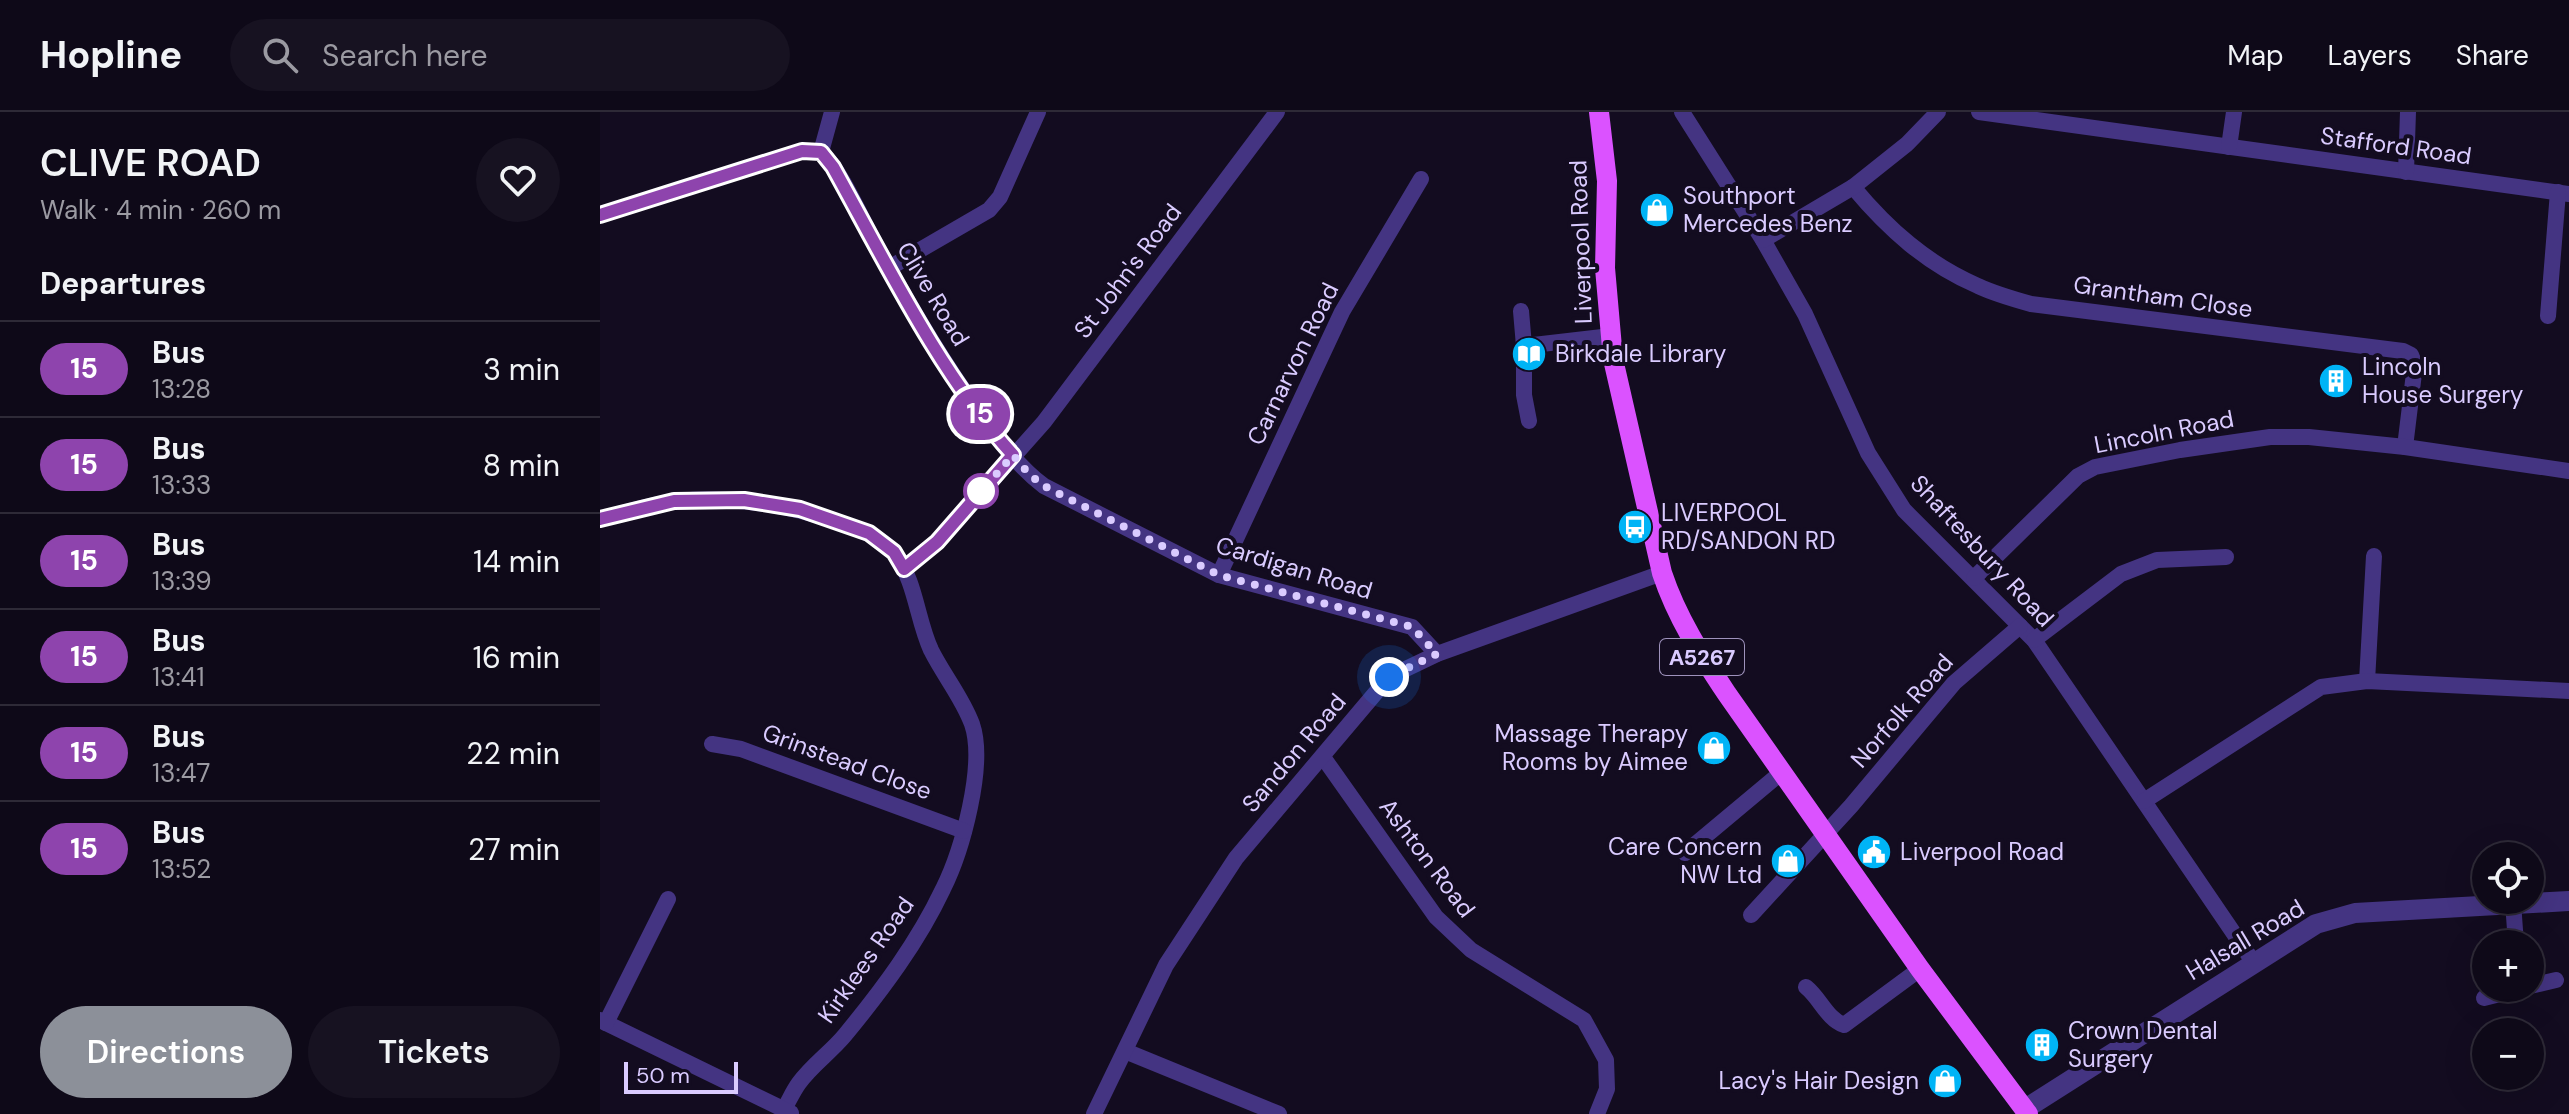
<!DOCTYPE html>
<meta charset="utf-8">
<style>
:root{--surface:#0e0918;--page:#171221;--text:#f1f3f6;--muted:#9b9aa2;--line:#2e2a37;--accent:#8c9099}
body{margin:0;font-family:"DM Sans",sans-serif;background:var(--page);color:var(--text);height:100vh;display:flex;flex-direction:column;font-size:30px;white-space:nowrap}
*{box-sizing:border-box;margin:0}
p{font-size:26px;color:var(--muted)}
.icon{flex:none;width:44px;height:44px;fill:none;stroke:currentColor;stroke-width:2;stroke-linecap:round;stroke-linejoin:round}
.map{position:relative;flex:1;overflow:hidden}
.details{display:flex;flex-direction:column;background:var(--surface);width:600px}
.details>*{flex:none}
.badge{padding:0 16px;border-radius:26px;font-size:28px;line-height:52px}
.buttons{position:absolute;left:1872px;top:730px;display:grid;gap:16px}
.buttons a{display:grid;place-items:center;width:72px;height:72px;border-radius:50%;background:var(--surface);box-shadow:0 8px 32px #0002,0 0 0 2px var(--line);font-size:40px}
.scale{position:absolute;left:24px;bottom:20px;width:114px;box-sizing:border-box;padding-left:8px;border:4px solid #dacbff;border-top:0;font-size:22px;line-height:28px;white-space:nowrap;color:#dacbff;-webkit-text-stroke:6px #130c20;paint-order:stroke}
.you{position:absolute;width:40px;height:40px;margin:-20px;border:6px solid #fff;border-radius:50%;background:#1a73e8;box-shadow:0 0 0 12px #1a73e833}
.map>.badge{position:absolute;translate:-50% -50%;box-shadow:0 0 0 4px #fff}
h2{padding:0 40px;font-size:30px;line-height:72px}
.round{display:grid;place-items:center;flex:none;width:84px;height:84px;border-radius:42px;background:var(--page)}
.headline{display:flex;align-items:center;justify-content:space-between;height:136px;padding:0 40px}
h1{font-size:38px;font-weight:600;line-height:60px}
.button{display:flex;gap:16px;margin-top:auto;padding:16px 40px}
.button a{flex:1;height:92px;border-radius:48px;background:var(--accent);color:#fff;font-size:32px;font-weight:600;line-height:92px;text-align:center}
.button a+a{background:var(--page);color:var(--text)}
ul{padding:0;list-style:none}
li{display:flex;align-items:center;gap:24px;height:96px;padding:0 40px;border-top:2px solid var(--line)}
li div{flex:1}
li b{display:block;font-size:30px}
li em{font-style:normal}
li .badge{min-width:88px;font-weight:700;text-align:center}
header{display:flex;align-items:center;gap:48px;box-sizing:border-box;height:112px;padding:0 40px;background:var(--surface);border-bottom:2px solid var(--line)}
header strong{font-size:38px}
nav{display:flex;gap:44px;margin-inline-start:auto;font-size:28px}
.search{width:560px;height:72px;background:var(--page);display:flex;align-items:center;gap:20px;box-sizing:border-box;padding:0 28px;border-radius:44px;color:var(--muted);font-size:30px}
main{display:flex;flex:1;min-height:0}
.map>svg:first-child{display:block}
</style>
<header>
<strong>Hopline</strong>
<div class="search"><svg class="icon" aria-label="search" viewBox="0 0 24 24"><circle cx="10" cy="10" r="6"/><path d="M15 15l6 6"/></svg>Search here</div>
<nav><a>Map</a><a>Layers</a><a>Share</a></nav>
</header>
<main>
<section class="details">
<div class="headline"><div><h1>CLIVE ROAD</h1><p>Walk · 4 min · 260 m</p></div><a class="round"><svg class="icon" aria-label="heart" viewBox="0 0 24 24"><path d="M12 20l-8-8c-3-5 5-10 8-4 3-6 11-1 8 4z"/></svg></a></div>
<h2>Departures</h2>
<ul>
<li><span class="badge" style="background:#8e44ad;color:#fff">15</span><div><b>Bus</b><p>13:28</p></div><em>3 min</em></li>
<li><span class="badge" style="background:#8e44ad;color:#fff">15</span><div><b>Bus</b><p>13:33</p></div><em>8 min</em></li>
<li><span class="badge" style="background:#8e44ad;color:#fff">15</span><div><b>Bus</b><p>13:39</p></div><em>14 min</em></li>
<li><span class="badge" style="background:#8e44ad;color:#fff">15</span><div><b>Bus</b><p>13:41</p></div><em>16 min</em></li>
<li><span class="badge" style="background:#8e44ad;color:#fff">15</span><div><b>Bus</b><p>13:47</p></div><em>22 min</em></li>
<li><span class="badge" style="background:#8e44ad;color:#fff">15</span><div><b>Bus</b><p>13:52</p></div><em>27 min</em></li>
</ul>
<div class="button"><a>Directions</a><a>Tickets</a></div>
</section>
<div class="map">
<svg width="1969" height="1002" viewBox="0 0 1969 1002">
<rect width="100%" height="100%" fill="#130c20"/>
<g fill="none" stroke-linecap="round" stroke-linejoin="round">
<g stroke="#443482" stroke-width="16">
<polyline points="1082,0 1163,128 1205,202 1268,341 1304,398 1434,528 1654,851"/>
<polyline points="1379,0 1969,82"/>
<polyline points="1629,35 1634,0"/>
<path d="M221 40C241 58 260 104 274 129 305 186 338 243 376 296 396 324 416 353 444 374L619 463 812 515 837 542"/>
<polyline points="221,40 232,0"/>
<polyline points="1806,60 1808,0"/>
<path d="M1253 75C1288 117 1327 152 1378 174 1395 182 1413 187 1431 192L1803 239 1811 243 1815 253 1805 335"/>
<polyline points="0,103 202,39 221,40"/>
<polyline points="1163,128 1253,75 1307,32 1338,0"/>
<polyline points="289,156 389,98 400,85 438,0"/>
<polyline points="921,199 924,234"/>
<polyline points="1948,204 1958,80"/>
<polyline points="929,309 924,283 924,234 1011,224"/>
<path d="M0 407C25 401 51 392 77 389 133 384 185 392 238 410 257 417 282 424 295 442 316 470 317 508 331 538 344 564 362 585 372 612 386 653 362 739 343 777 318 830 282 878 245 923 231 940 212 953 199 971 193 979 189 989 184 997"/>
<polyline points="304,457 337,430 444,310 677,0"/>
<polyline points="619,463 742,200 821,67"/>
<polyline points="1374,466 1478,364 1495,355 1580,338 1670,325 1709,325 1805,335 1969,359"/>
<polyline points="1434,528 1521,462 1557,448 1626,445"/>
<polyline points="1767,569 1774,444"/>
<polyline points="112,632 141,637 364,719"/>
<polyline points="723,645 836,805 871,838 984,908 1006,948 1007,977 997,1002"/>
<polyline points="1544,689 1721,575 1767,569 1969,579"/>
<polyline points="1085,741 1182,660"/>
<polyline points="1913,790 1916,832"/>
<polyline points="1151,803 1251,694 1354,571 1420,514"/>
<polyline points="1930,874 1956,868"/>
<path d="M1206 875C1220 886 1227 907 1244 913L1320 857"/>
<polyline points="1884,886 1924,876"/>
<polyline points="0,908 191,1001"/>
<polyline points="6,911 68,787"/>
<polyline points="525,939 679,1002"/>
<polyline points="494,1002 566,853 636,746 789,565 837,542 1062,461"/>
</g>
<polyline stroke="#443482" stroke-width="20" points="1425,997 1716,812 1755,801 1969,789"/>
<path stroke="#db52ff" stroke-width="20" d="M999 0 1007 69 1005 156 1013 247 1062 461C1077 506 1101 543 1127 582L1320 857 1428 1002"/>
</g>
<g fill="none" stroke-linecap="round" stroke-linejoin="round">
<g stroke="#fff" stroke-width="18">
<path id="line" d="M0 103 202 39 221 40 233 55C285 149 341 264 413 343L337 430 304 457 294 440 269 421 200 397 144 388 74 389 0 407"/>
</g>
<use href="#line" stroke="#8e44ad" stroke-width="12"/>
<polyline stroke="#dacbff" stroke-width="8" stroke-dasharray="0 14.4" points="381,379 375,387 413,343 429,362 444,374 619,463 812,515 837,542 789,565"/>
</g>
<defs>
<g id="shop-disc" transform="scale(1.8)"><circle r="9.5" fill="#00b4f6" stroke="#130c20"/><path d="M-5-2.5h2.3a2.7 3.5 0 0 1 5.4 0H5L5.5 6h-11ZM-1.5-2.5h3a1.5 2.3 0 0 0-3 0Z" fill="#fff"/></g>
<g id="library-disc" transform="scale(1.8)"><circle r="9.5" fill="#00b4f6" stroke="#130c20"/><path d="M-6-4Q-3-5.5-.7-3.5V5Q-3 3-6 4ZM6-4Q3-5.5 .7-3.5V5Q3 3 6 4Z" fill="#fff"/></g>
<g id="building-disc" transform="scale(1.8)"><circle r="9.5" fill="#00b4f6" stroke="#130c20"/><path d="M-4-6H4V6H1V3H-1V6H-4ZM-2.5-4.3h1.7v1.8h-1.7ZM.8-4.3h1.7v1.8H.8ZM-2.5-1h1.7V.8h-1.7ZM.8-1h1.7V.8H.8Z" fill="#fff"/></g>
<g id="bus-disc" transform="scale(1.8)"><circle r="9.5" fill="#00b4f6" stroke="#130c20"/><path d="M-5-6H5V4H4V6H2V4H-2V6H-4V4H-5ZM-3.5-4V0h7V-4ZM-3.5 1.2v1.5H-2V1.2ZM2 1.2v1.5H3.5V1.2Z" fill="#fff"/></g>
<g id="civic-disc" transform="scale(1.8)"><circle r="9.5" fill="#00b4f6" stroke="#130c20"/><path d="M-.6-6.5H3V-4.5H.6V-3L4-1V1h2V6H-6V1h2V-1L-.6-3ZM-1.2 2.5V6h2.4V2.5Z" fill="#fff"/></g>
</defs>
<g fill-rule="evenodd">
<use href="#shop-disc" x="1057" y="98"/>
<use href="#library-disc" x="929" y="242"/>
<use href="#building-disc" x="1736" y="269"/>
<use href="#bus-disc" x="1035" y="415"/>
<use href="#shop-disc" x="1114" y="636"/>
<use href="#civic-disc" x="1274" y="740"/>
<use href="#shop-disc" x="1188" y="749"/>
<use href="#building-disc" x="1442" y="933"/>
<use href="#shop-disc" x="1345" y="969"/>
</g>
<circle fill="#fff" stroke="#8e44ad" stroke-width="4" cx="381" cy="379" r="16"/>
<g text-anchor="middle" stroke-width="8" stroke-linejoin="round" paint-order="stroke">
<rect fill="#130c20" stroke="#9e92bc" stroke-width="2" x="1060" y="527" width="84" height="36" rx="6"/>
<g font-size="22" font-weight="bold" fill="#dacbff">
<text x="1102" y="553">A5267</text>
</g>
<g font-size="24" fill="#dacbff" stroke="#130c20">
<text transform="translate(1796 34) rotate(8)" y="8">Stafford Road</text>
<text transform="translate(981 130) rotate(-92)" y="8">Liverpool Road</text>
<text transform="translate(528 159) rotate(-53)" y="8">St John's Road</text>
<text transform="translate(333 182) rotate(59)" y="8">Clive Road</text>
<text transform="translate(1563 185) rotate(8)" y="8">Grantham Close</text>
<text transform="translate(693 252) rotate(-64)" y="8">Carnarvon Road</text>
<text transform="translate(1564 320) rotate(-11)" y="8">Lincoln Road</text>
<text transform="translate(1382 439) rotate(47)" y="8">Shaftesbury Road</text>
<text transform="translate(694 456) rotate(17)" y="8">Cardigan Road</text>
<text transform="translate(1302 599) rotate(-49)" y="8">Norfolk Road</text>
<text transform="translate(694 641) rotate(-50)" y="8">Sandon Road</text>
<text transform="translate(247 650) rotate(20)" y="8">Grinstead Close</text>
<text transform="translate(827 746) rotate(53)" y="8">Ashton Road</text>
<text transform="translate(1645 828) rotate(-31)" y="8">Halsall Road</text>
<text transform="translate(266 848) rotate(-55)" y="8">Kirklees Road</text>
</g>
<g font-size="24" fill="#dacbff" stroke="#130c20" text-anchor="start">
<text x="1083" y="92">Southport<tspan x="1083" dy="28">Mercedes Benz</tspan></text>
<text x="955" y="250">Birkdale Library</text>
<text x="1762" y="263">Lincoln<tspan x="1762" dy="28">House Surgery</tspan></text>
<text x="1061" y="409">LIVERPOOL<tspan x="1061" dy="28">RD/SANDON RD</tspan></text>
<text x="1088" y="630" text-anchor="end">Massage Therapy<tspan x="1088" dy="28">Rooms by Aimee</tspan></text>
<text x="1162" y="743" text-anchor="end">Care Concern<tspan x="1162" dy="28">NW Ltd</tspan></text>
<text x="1300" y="748">Liverpool Road</text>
<text x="1468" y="927">Crown Dental<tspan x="1468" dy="28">Surgery</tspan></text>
<text x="1319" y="977" text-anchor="end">Lacy's Hair Design</text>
</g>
</g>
</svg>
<div class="buttons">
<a><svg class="icon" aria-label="locate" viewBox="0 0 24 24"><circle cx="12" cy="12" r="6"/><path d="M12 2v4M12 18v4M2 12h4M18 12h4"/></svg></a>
<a>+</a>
<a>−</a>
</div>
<div class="scale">50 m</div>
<div class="you" style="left:789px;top:565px"></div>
<b class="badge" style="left:380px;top:302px;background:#8e44ad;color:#fff">15</b>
</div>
</main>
